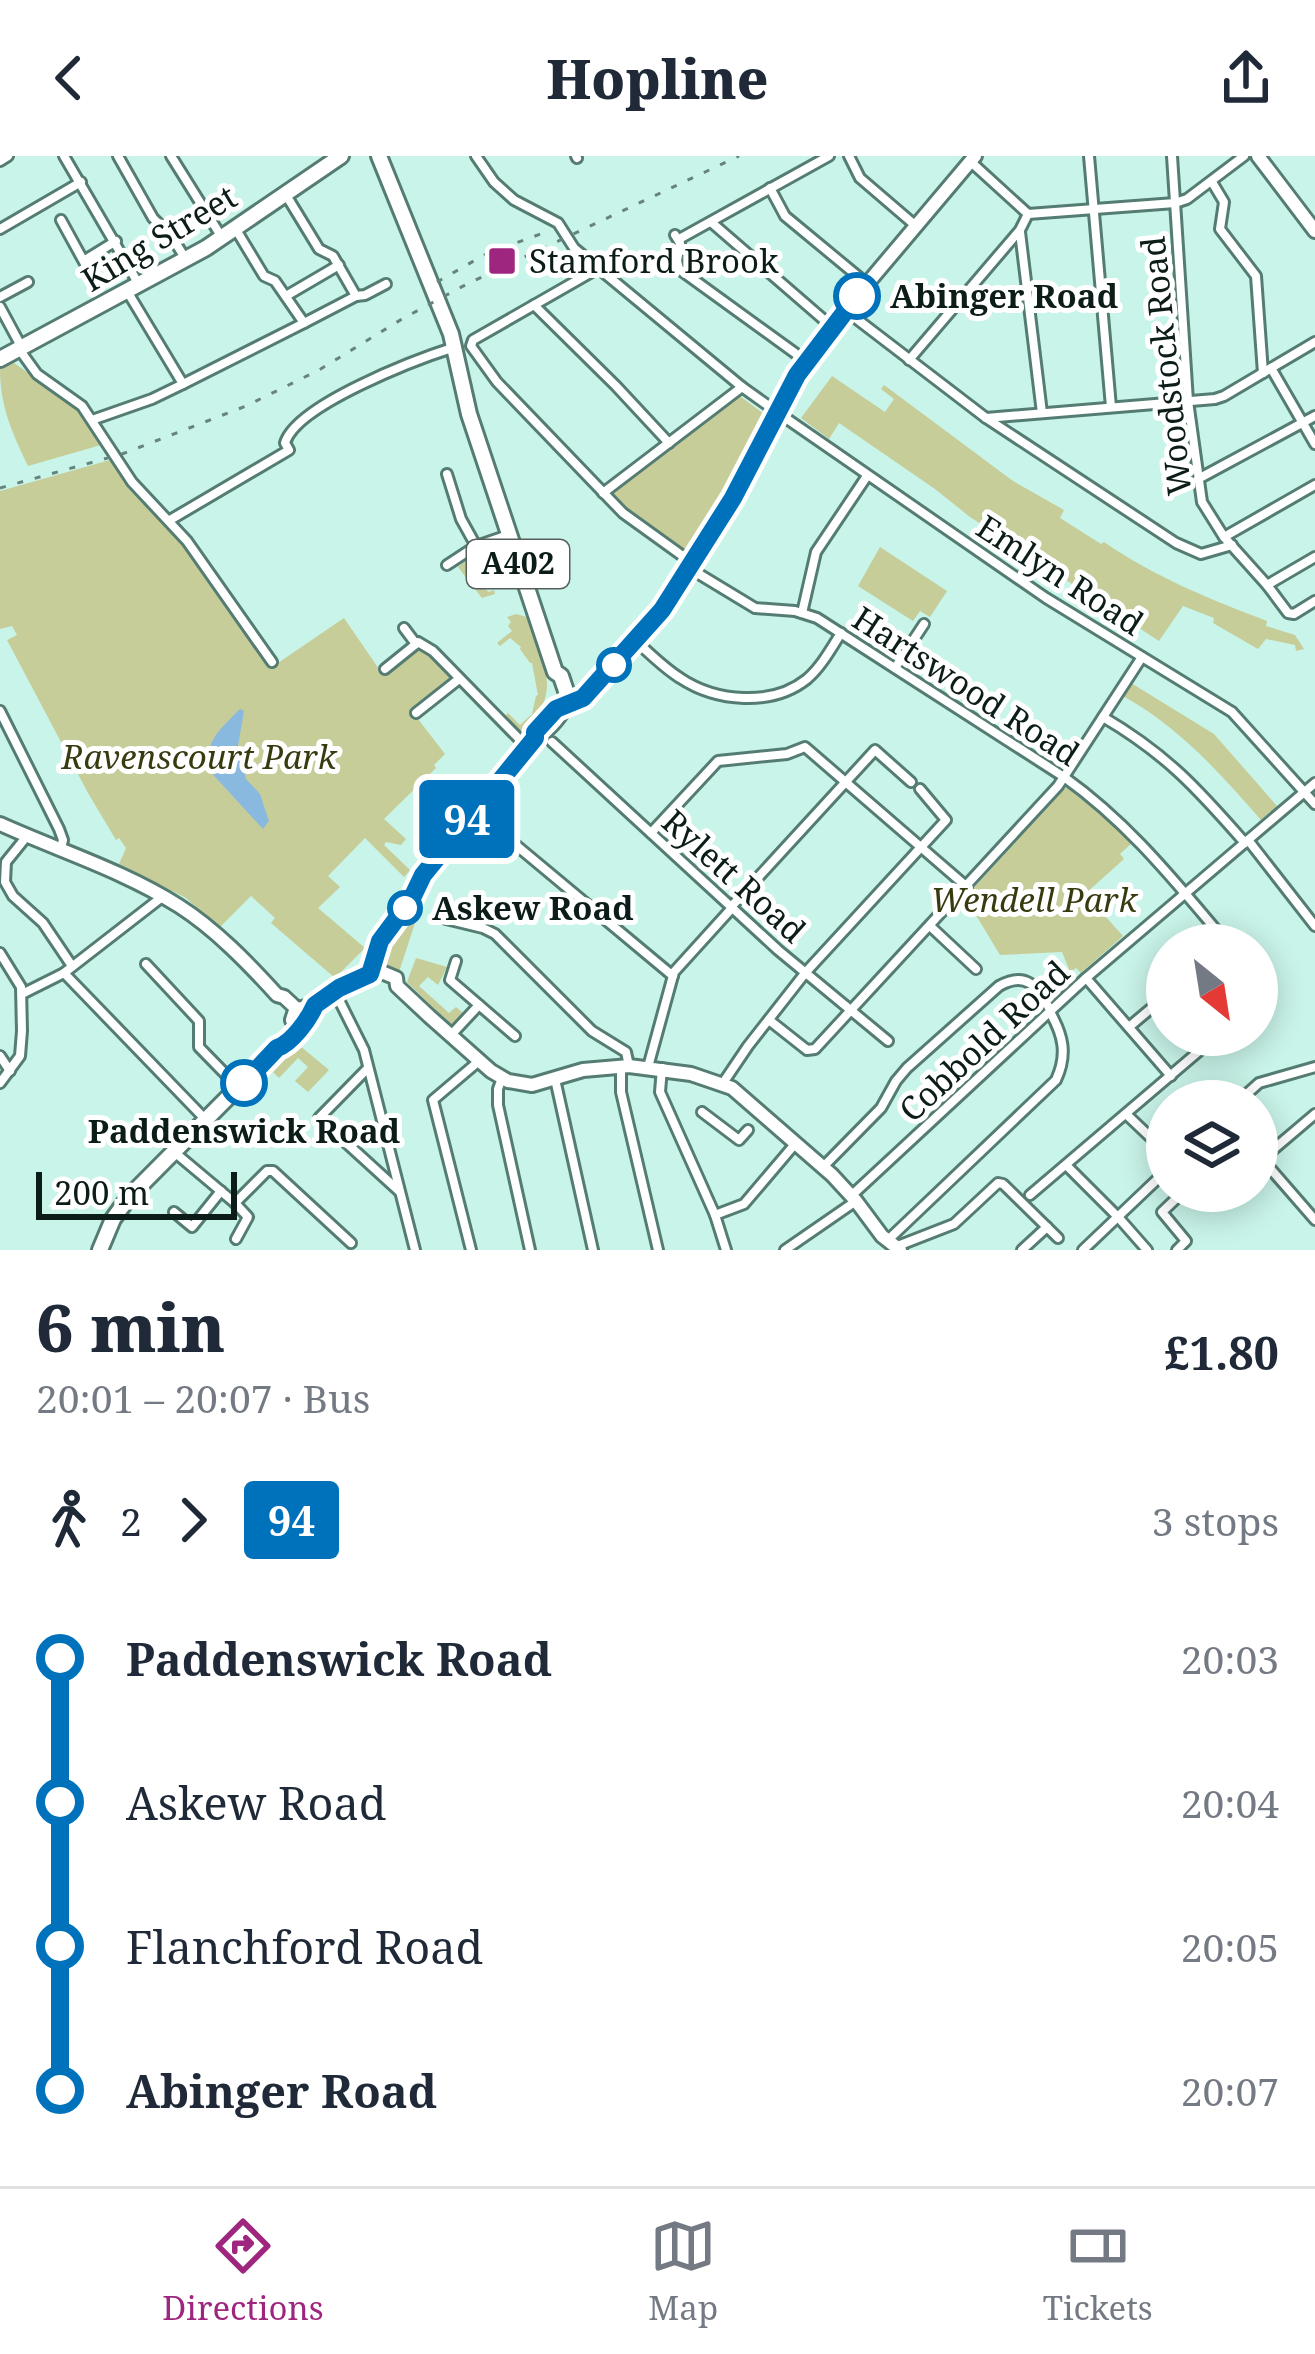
<!DOCTYPE html>
<meta charset="utf-8">
<style>
:root{--surface:#fff;--page:#f6f6f7;--text:#1f2937;--muted:#747a83;--line:#e0e1e3;--accent:#9f267e}
body{margin:0;font-family:"Noto Serif",serif;background:var(--page);color:var(--text);height:100vh;display:flex;flex-direction:column;font-size:45px;white-space:nowrap}
*{box-sizing:border-box;margin:0}
p{font-size:39px;color:var(--muted)}
.icon{flex:none;width:66px;height:66px;fill:none;stroke:currentColor;stroke-width:2;stroke-linecap:round;stroke-linejoin:round}
.map{position:relative;height:1094px;overflow:hidden}
.details{display:flex;flex-direction:column;background:var(--surface);flex:1}
.details>*{flex:none}
.badge{padding:0 24px;border-radius:9px;font-size:42px;line-height:78px}
.needle{width:78px;rotate:150deg}
.tools{position:absolute;left:1146px;top:768px;display:grid;gap:24px}
.tools a{display:grid;place-items:center;width:132px;height:132px;border-radius:50%;background:var(--surface);box-shadow:0 6px 30px #0003;font-size:60px}
.scale{position:absolute;left:36px;bottom:30px;width:201px;box-sizing:border-box;padding-left:12px;border:6px solid #0c1c18;border-top:0;font-size:33px;line-height:42px;white-space:nowrap;color:#0c1c18;-webkit-text-stroke:9px #fff;paint-order:stroke}
.map>.badge{position:absolute;translate:-50% -50%;box-shadow:0 0 0 6px #fff}
.legs{display:flex;align-items:center;gap:18px;height:132px;padding:0 36px;font-size:39px}
.legs p{margin-inline-start:auto}
.headline{display:flex;align-items:center;justify-content:space-between;height:204px;padding:0 36px}
h1{font-size:66px;font-weight:800;line-height:90px}
ul{padding:0 36px;list-style:none}
li{display:flex;align-items:center;gap:42px;height:144px;font-size:45px}
li i{display:grid;place-items:center;width:18px;height:100%;margin:0 15px;background:currentColor}
li i::after{content:'';width:30px;height:30px;margin:-15px;border:9px solid;border-radius:50%;background:var(--surface)}
li p{margin-inline-start:auto}
li:first-child i{background:linear-gradient(#0000 50%,currentColor 0)}
li:last-child i{background:linear-gradient(currentColor 50%,#0000 0)}
header{display:flex;justify-content:space-between;align-items:center;height:156px;padding:0 36px;background:var(--surface);font-size:54px;font-weight:800}
.menu{display:flex;justify-content:space-around;align-items:center;height:168px;border-top:3px solid var(--line);background:var(--surface);font-size:33px;color:var(--muted)}
.menu a{display:grid;justify-items:center;gap:6px}
.menu .current{color:var(--accent)}
.map>svg:first-child{display:block}
</style>
<header><svg class="icon" aria-label="back" viewBox="0 0 24 24"><path d="M15 5l-7 7 7 7"/></svg>Hopline<svg class="icon" aria-label="share" viewBox="0 0 24 24"><path d="M12 15V3M7 8l5-5 5 5M5 13v7h14v-7"/></svg></header>
<div class="map">
<svg width="1315" height="1094" viewBox="0 0 1315 1094">
<rect width="100%" height="100%" fill="#c9f4e9"/>
<g fill="#c6cd98">
<path d="M14 207 73 248 101 289 28 310C12 277 0 250 0 213Z"/>
<path d="M832 220 885 256 894 243 881 233 884 229 1013 325 1064 354 1060 362 1101 388 1104 386C1155 421 1209 443 1267 465L1266 470 1295 479 1304 493 1296 495 1295 489 1266 483 1258 493 1213 467 1214 462 1183 450 1159 485 970 361 935 333 839 267 829 283 801 262Z"/>
<polygon points="737,238 768,261 729,334 685,398 607,336"/>
<polygon points="110,304 129,333 184,390 268,509 278,507 344,462 383,519 420,490 451,523 411,554 445,598 434,609 436,612 384,663 406,683 401,689 386,686 384,689 410,714 404,721 365,682 328,720 340,731 318,752 365,792 335,822 271,767 275,762 251,740 219,772 186,742 119,708 126,692 119,682 116,684 88,637 7,484 17,479 12,470 0,473 0,335"/>
<polygon points="499,388 507,404 487,414 483,406 475,410 488,436 494,434 495,438 482,442 458,411 475,397"/>
<polygon points="880,391 947,435 930,461 920,455 913,465 858,430"/>
<path d="M516 458 527 461C544 513 564 533 522 579L504 561 508 557 520 569 532 558 536 540 538 539 532 507H530L520 493 521 491 510 482 500 490 497 487 512 475 508 470 511 466 507 461Z"/>
<path d="M1131 527 1214 578 1277 650 1261 664C1219 616 1179 571 1123 540Z"/>
<polygon points="1066,631 1103,660 1132,687 1120,698 1124,703 1085,738 1123,780 1081,817 1076,812 1070,816 1062,796 1000,799 965,741"/>
<polygon points="408,764 415,767 398,819 380,806 385,791"/>
<polygon points="416,802 447,811 438,829 428,821 419,830 449,857 456,851 463,857 451,870 407,826"/>
<polygon points="299,889 329,914 308,936 295,925 308,911 298,902 279,922 273,916"/>
</g>
<path fill="#89b9df" d="M240 553 244 555 238 590 246 623 260 638 269 665 263 673 207 612C206 584 221 572 240 553Z"/>
<g fill="none" stroke-linecap="round" stroke-linejoin="round">
<g stroke="#557c73" stroke-width="14">
<g id="minor">
<polyline points="64,0 138,127"/>
<polyline points="118,0 153,62 172,81 185,102"/>
<polyline points="171,0 221,80"/>
<polyline points="476,0 494,26 514,44 558,67 574,92 742,231 777,256 1046,442 1232,556 1315,648"/>
<polyline points="576,0 577,2"/>
<polyline points="849,0 860,22 916,70"/>
<polyline points="1089,0 1111,251"/>
<polyline points="1172,0 1188,245 1202,346 1224,381 1267,429 1288,457 1294,458 1315,445"/>
<polyline points="0,5 8,0"/>
<polyline points="971,6 1028,58 1175,47 1187,43 1244,0"/>
<polyline points="1212,26 1224,46 1220,73 1256,120 1263,217"/>
<polyline points="770,32 785,60 866,127"/>
<polyline points="61,64 89,115"/>
<polyline points="711,66 831,170"/>
<polyline points="235,72 264,120 275,125 304,167 356,140 333,100 319,93 286,39"/>
<polyline points="0,73 81,26"/>
<polyline points="1020,76 1042,257"/>
<polyline points="675,79 680,87 677,105 679,113 806,205"/>
<polyline points="681,82 829,0"/>
<polyline points="85,104 116,85"/>
<polyline points="597,113 473,184 471,190 497,226 623,357 691,406"/>
<polyline points="286,140 339,109"/>
<polyline points="356,140 365,139 386,128"/>
<polyline points="0,141 28,126"/>
<polyline points="534,149 616,230 669,287"/>
<polyline points="0,151 21,190"/>
<polyline points="845,154 986,262 1176,387 1201,398 1232,389"/>
<polyline points="19,193 37,218 82,250 132,326 187,385 272,506"/>
<polyline points="909,204 1020,74 1028,58"/>
<polyline points="1271,212 1315,288"/>
<polyline points="183,228 304,167"/>
<polyline points="986,262 1215,243 1224,240 1315,186"/>
<polyline points="92,264 152,243 183,228 127,135"/>
<polyline points="447,318 461,363 476,390"/>
<polyline points="1198,323 1315,260"/>
<polyline points="603,337 742,231"/>
<path d="M170 364 289 294 285 287C296 249 417 203 455 191"/>
<polyline points="1224,381 1315,329"/>
<polyline points="447,409 476,390 508,379"/>
<path d="M689 412 755 452 795 455 817 462 1064 621C1131 669 1176 727 1229 789"/>
<polyline points="1267,429 1315,401"/>
<polyline points="802,457 816,396 867,320"/>
<polyline points="404,472 416,488 418,486 433,495 526,590"/>
<path d="M636 485C650 498 664 512 680 522 716 546 772 551 807 523 821 511 831 493 841 477"/>
<polyline points="895,512 924,468"/>
<polyline points="385,513 416,488"/>
<polyline points="0,555 59,673 63,684 61,692"/>
<polyline points="416,557 459,523"/>
<path d="M1103 561C1166 598 1197 632 1245 687"/>
<polyline points="552,586 778,794 888,885"/>
<polyline points="475,655 673,820"/>
<polyline points="651,677 718,605 787,598 805,591 967,731"/>
<polyline points="27,680 6,706 5,726 13,740 43,767 72,810"/>
<polyline points="1248,684 1315,770"/>
<polyline points="731,751 875,594 911,626"/>
<polyline points="446,763 483,772 495,778 592,875 626,896 629,910"/>
<polyline points="930,770 976,813"/>
<polyline points="0,797 21,831 22,875 20,900 0,927"/>
<polyline points="456,805 450,824 515,880"/>
<polyline points="146,808 199,865 199,891 239,932"/>
<polyline points="64,817 205,963"/>
<polyline points="1257,821 1266,834 1257,846"/>
<polyline points="1086,822 1171,920"/>
<polyline points="335,836 364,894 415,1094"/>
<polyline points="22,838 64,817 162,741"/>
<polyline points="769,864 807,894 815,893 1058,630 1142,501"/>
<polyline points="1129,871 1167,839"/>
<polyline points="451,879 479,849"/>
<polyline points="0,900 10,915"/>
<polyline points="621,910 621,936 658,1094"/>
<polyline points="648,911 674,816 732,752"/>
<polyline points="662,912 660,936 715,1059 726,1094"/>
<polyline points="367,913 319,962 399,1035"/>
<polyline points="502,922 498,933 498,949 530,1094"/>
<polyline points="555,923 593,1094"/>
<polyline points="723,927 748,890 806,816 946,664 920,633"/>
<polyline points="1239,945 1259,927 1315,911"/>
<polyline points="702,956 739,984 748,974"/>
<polyline points="1126,958 1167,997"/>
<polyline points="1315,958 1262,1003 1315,1064"/>
<polyline points="173,995 235,1047 267,1015 273,1015 351,1087"/>
<polyline points="1066,1009 1118,1061 1147,1094"/>
<path d="M823 1011 881 952 896 925 907 912 999 830C1028 814 1037 832 1051 855"/>
<polyline points="1030,1039 1218,879"/>
<polyline points="851,1040 1086,822 1315,627"/>
<polyline points="235,1047 248,1061 236,1083"/>
<polyline points="174,1056 192,1071 221,1035"/>
<polyline points="715,1059 744,1048 795,988"/>
<path d="M888 1084 1056 924C1068 898 1063 879 1050 856"/>
<polyline points="895,1091 954,1068 998,1027 1003,1028 1058,1082"/>
<polyline points="471,1094 433,944 479,905"/>
<polyline points="785,1094 856,1045"/>
<polyline points="1022,1094 1047,1071"/>
<polyline points="1083,1094 1167,1014"/>
<polyline points="1177,1094 1186,1085 1162,1056 1184,1035"/>
</g>
</g>
<g stroke="#557c73" stroke-width="18">
<g id="secondary">
<polyline points="1258,0 1315,75"/>
<polyline points="564,548 583,542 662,454 733,342 786,239 809,201 845,154 975,0"/>
<path d="M0 668C60 695 124 715 179 750 215 773 248 807 277 839L284 841 298 854"/>
<polyline points="372,812 396,822 397,830 429,860 491,915 508,925 532,929 583,914 629,910 691,918 732,932 832,1019 856,1045 882,1080 900,1094"/>
</g>
</g>
<g stroke="#557c73" stroke-width="20">
<g id="primary">
<path d="M379 0 451 178 469 258 555 516 561 520C562 524 567 536 567 540 565 557 547 574 535 582"/>
<polyline points="0,203 206,92 341,0"/>
<polyline points="293,864 296,855 315,849 339,833 370,818 380,785 405,752 423,719 535,582 535,577"/>
<path d="M100 1094 113 1063 129 1041 277 892C292 887 309 864 315 849"/>
</g>
</g>
<use href="#minor" stroke="#fff" stroke-width="8"/>
<use href="#secondary" stroke="#fff" stroke-width="12"/>
<use href="#primary" stroke="#fff" stroke-width="14"/>
<g stroke="#67847c" stroke-width="3" stroke-dasharray="6 12" stroke-linecap="butt">
<polyline points="437,126 486,98 546,76"/>
<polyline points="0,332 122,298 246,250 319,214 402,163 467,128 739,0"/>
</g>
</g>
<g fill="none" stroke-linecap="round" stroke-linejoin="round">
<g stroke="#fff" stroke-width="27">
<path id="line-1" d="M244 927 277 892C292 887 309 863 315 849L339 832 370 818 380 785 412 742 423 719 535 582V576L556 553 583 542 662 454 733 342 797 219 857 140"/>
</g>
<use href="#line-1" stroke="#0072bc" stroke-width="18"/>
</g>
<rect fill="#9f267e" stroke="#fff" stroke-width="4.5" x="487" y="90" width="30" height="30" rx="6"/>
<g fill="#fff" stroke="#0072bc" stroke-width="6">
<circle cx="857" cy="140" r="21"/>
<circle cx="614" cy="509" r="15"/>
<circle cx="405" cy="752" r="15"/>
<circle cx="244" cy="927" r="21"/>
</g>
<g text-anchor="middle" stroke-width="10" stroke-linejoin="round" paint-order="stroke">
<rect fill="#fff" stroke="#55605d" stroke-width="3" x="467" y="384" width="102" height="48" rx="9"/>
<g font-size="30" font-weight="bold" fill="#0c1c18">
<text x="518" y="418">A402</text>
</g>
<g font-size="33" fill="#0c1c18" stroke="#fff">
<text transform="translate(159 82) rotate(-31)" y="12">King Street</text>
<text transform="translate(1166 210) rotate(-96)" y="12">Woodstock Road</text>
<text transform="translate(1060 419) rotate(33)" y="12">Emlyn Road</text>
<text transform="translate(966 530) rotate(33)" y="12">Hartswood Road</text>
<text transform="translate(734 720) rotate(42)" y="12">Rylett Road</text>
<text transform="translate(984 885) rotate(-43)" y="12">Cobbold Road</text>
</g>
<g font-size="33" fill="#0c1c18" stroke="#fff" text-anchor="start">
<text x="529" y="117">Stamford Brook</text>
</g>
<g font-size="33" font-weight="bold" fill="#0c1c18" stroke="#fff" text-anchor="start">
<text x="890" y="152">Abinger Road</text>
<text x="432" y="764">Askew Road</text>
<text x="244" y="987" text-anchor="middle">Paddenswick Road</text>
</g>
<g font-size="33" font-style="italic" fill="#383b10" stroke="#fff">
<text x="199" y="613">Ravenscourt Park</text>
<text x="1034" y="756">Wendell Park</text>
</g>
</g>
</svg>
<div class="tools">
<a><svg class="needle" viewBox="-14 -14 28 28"><path d="M0-13l5 13h-10z" fill="#e53935"/><path d="M0 13l5-13h-10z" fill="#747a83"/></svg></a>
<a><svg class="icon" aria-label="layers" viewBox="0 0 24 24"><path d="M12 4l9 5-9 5-9-5zM3 14l9 5 9-5"/></svg></a>
</div>
<div class="scale">200 m</div>
<b class="badge" style="left:467px;top:663px;background:#0072bc;color:#fff">94</b>
</div>
<section class="details">
<div class="headline"><div><h1>6 min</h1><p>20:01 – 20:07 · Bus</p></div><b>£1.80</b></div>
<div class="legs"><svg class="icon" aria-label="walk" viewBox="0 0 24 24"><circle cx="13" cy="4" r="2"/><path d="M13 8l-2 6 4 7M11 14l-3 7M7 12l3-4h3l4 4"/></svg>2<svg class="icon" aria-label="forward" viewBox="0 0 24 24"><path d="M9 5l7 7-7 7"/></svg><b class="badge" style="background:#0072bc;color:#fff">94</b><p>3 stops</p></div>
<ul>
<li><i style="color:#0072bc"></i><b>Paddenswick Road</b><p>20:03</p></li>
<li><i style="color:#0072bc"></i><span>Askew Road</span><p>20:04</p></li>
<li><i style="color:#0072bc"></i><span>Flanchford Road</span><p>20:05</p></li>
<li><i style="color:#0072bc"></i><b>Abinger Road</b><p>20:07</p></li>
</ul>
</section>
<nav class="menu">
<a class="current"><svg class="icon" aria-label="directions" viewBox="0 0 24 24"><path d="M12 3l9 9-9 9-9-9zM9 14v-3h6M13 9l2 2-2 2"/></svg>Directions</a>
<a><svg class="icon" aria-label="map" viewBox="0 0 24 24"><path d="M3 6l6-2 6 2 6-2v14l-6 2-6-2-6 2zM9 4v14M15 6v14"/></svg>Map</a>
<a><svg class="icon" aria-label="tickets" viewBox="0 0 24 24"><path d="M3 7h18v10H3zM15 7v10"/></svg>Tickets</a>
</nav>
